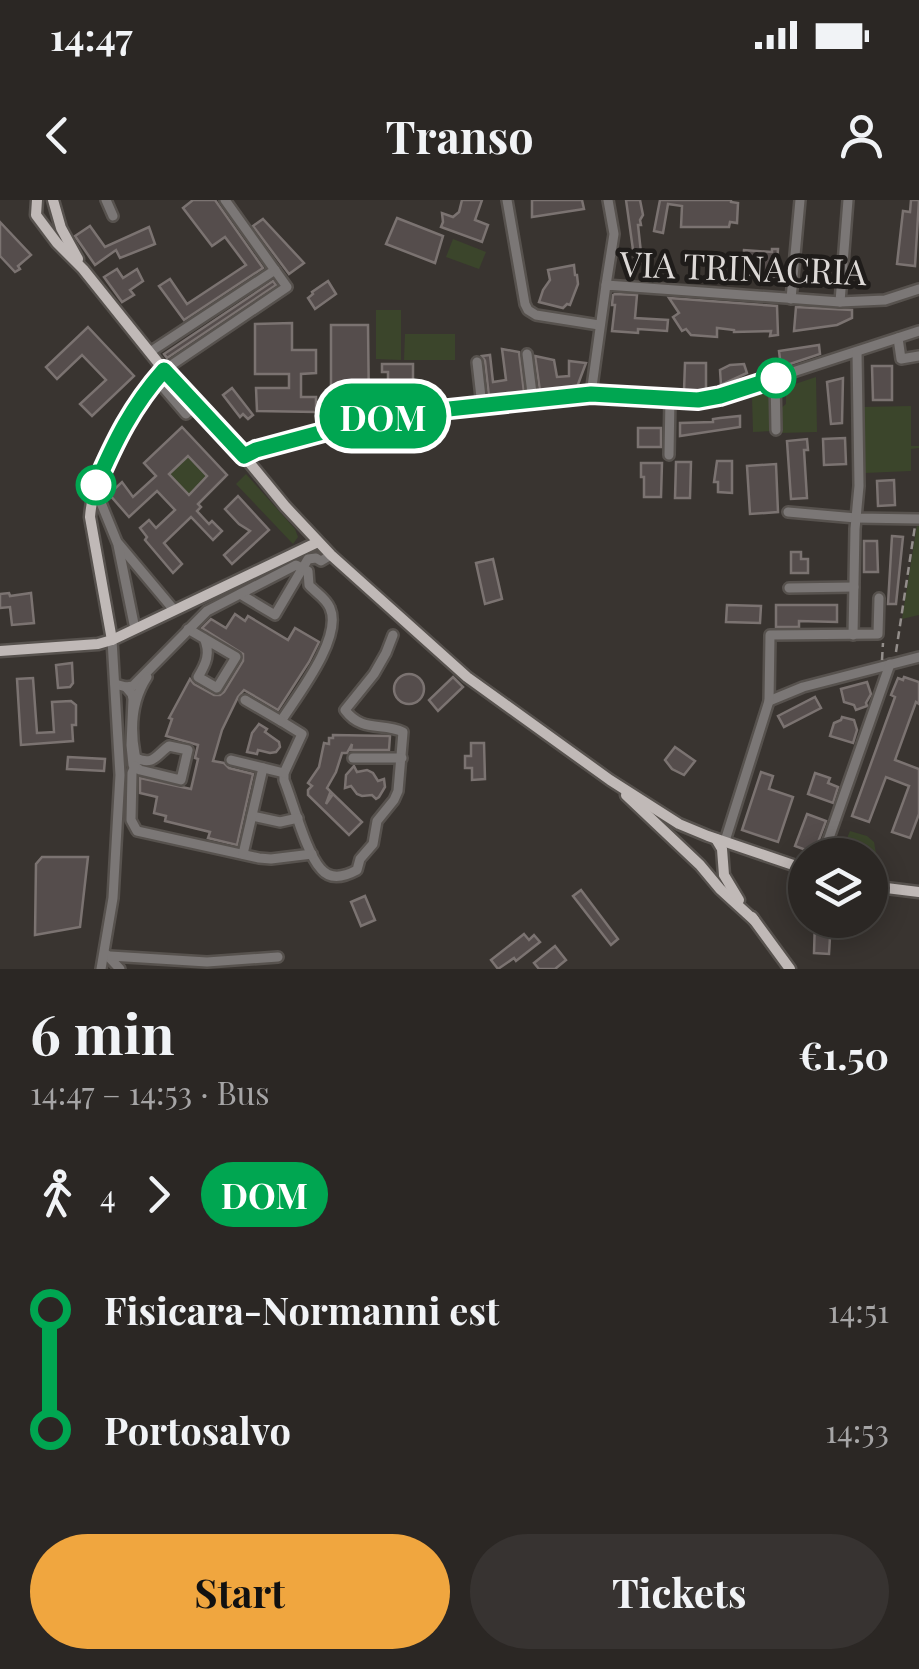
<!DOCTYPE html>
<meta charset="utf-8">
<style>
:root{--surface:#2b2724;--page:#373331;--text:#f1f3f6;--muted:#a6a5a6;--line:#474441;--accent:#f0a63f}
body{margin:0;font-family:"Playfair Display",serif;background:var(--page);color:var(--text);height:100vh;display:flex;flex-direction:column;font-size:38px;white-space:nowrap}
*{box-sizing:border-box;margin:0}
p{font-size:32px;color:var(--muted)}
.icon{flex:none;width:55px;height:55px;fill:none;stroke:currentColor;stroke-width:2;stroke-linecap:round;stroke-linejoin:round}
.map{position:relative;height:769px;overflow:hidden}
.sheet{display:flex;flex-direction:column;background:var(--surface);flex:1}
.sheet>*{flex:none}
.badge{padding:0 20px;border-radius:32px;font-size:35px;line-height:65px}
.controls{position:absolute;left:788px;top:638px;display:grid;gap:20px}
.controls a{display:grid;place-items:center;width:100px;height:100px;border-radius:50%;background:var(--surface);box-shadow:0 5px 25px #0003,0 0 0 2px var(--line);font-size:50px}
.map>.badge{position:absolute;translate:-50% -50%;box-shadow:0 0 0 5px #fff}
.legs{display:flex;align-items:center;gap:15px;height:110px;padding:0 30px;font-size:32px}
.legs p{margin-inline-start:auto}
.summary{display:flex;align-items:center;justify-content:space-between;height:170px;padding:0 30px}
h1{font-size:55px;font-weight:700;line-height:75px}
.action{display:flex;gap:20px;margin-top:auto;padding:20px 30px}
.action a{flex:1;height:115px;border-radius:60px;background:var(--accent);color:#111;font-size:40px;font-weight:700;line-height:115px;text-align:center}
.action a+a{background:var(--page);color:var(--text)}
ul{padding:0 30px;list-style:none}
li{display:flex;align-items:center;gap:35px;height:120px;font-size:38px}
li i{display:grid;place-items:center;width:15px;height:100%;margin:0 12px;background:currentColor}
li i::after{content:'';width:25px;height:25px;margin:-12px;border:8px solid;border-radius:50%;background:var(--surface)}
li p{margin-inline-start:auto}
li:first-child i{background:linear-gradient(#0000 50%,currentColor 0)}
li:last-child i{background:linear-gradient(currentColor 50%,#0000 0)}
.status{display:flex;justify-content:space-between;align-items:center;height:70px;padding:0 50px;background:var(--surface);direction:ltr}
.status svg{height:28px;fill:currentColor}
header{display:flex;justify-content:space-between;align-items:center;height:130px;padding:0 30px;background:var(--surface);font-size:45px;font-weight:700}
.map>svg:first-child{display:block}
</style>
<div class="status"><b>14:47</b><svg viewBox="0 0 49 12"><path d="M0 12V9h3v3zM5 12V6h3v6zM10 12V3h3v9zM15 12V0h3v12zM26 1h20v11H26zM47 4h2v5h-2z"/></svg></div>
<header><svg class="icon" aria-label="back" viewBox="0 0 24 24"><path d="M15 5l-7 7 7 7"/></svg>Transo<svg class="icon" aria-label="person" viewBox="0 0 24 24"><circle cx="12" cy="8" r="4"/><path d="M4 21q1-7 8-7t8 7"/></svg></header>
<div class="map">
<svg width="919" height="769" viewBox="0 0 919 769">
<rect width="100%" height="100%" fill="#393430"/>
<g fill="#3b452b">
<polygon points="453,39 486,52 479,69 446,57"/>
<polygon points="376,110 401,110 401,160 376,159"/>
<polygon points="405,134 455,134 455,160 404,160"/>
<polygon points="816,177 817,232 780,233 780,209 786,204 786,187"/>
<polygon points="772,191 773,231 753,232 752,197"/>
<polygon points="911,206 911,246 919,246 919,248 911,249 911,271 865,273 862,207"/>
<polygon points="188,256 207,276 189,295 169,274"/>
<polygon points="246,274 295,329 298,337 293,344 236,284"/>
<polygon points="917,325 919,325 919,415 902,419"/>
<polygon points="850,631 867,636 874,642 877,659 870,667 870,655 840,655"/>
</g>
<g fill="#554d4c" stroke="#7b7371" stroke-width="2.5" fill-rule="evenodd">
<polygon points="193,0 215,0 263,68 184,120 159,86 170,79 187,104 246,65 225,37 212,46 183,8"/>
<polygon points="462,0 482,0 475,20 488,25 482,42 441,27 443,22 442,13 453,17 459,12"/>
<polygon points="532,0 582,0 584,9 532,17"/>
<polygon points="626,0 640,0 643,15 640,20 641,25 638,25 642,62 635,64"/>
<polygon points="660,0 731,0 731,2 738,3 737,23 730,22 729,27 681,27 682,6 668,4 663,33 654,31"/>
<polygon points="911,0 919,0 915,66 897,64 903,11 910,12"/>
<polygon points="397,18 443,36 435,63 386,44"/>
<polygon points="263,19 304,63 289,74 253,26"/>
<polygon points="0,22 31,55 18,66 20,69 15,72 0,56"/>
<polygon points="90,26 105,47 149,27 155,44 120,58 116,50 95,65 75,36"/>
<polygon points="772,49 778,49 776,77 742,74 744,50 772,52"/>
<polygon points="574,65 575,75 577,75 578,84 570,105 567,104 563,108 539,102 543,90 550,80 548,70"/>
<polygon points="117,69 123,78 137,69 143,81 130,90 134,95 122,102 104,77"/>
<polygon points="273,81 276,85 167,158 164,154"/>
<polygon points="328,81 336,94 315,109 308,98 313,94 312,92"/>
<polygon points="615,94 637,95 635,118 668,120 667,131 638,129 638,133 612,131 615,105 612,105 613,95"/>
<polygon points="669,98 777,106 778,135 770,136 771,131 734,132 734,130 717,128 717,137 691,135 686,129 682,131 673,117 679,113"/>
<polygon points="796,107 852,110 852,118 837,125 794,131"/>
<polygon points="292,123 292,150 316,150 316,173 301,174 301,197 316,197 316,212 257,211 256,188 289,188 289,174 255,174 255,124"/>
<polygon points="331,125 368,125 369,210 331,210"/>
<polygon points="88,127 134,176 92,216 80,204 106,180 82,155 57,179 46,167"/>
<polygon points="819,145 820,154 781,167 779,151"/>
<polygon points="502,149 519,152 524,192 489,197 485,161 482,156 490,155 493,182 506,180"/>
<polygon points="535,156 554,160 557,177 569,176 569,161 586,163 577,187 540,191"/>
<polygon points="685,163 706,163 706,190 684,191"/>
<polygon points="382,164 413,164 413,192 431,191 434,202 383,207 377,196 394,194 393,182 388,182 388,172 382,172"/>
<polygon points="744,164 747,173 721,185 720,170 730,165"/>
<polygon points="872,166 892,166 892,200 873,200"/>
<polygon points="843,178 842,223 831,224 827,182"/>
<polygon points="232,188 253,215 248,219 243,214 240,217 223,195"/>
<polygon points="740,216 740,227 680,236 680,223 713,222 713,219 720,218"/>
<path d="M182 227 227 275 198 304 201 307 197 311 209 324 212 321 222 331 213 340 191 317 164 343 182 364 173 373 145 340 147 337 140 328 149 320 156 328 175 310 157 291 129 317 109 294 122 282 133 297 156 276 144 263ZM188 256 207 276 189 295 169 274Z"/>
<rect x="638" y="228" width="23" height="19"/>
<polygon points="845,238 846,264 824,265 823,239"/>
<polygon points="807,239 808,250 804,250 807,298 791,299 787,241"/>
<polygon points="717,261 732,261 732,293 718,292 718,282 714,282"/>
<polygon points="676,262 691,262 690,298 675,298"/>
<polygon points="641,263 662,263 661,297 644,297 644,277 641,277"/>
<polygon points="776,264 778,312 750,314 747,266"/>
<polygon points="894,280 895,305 878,306 877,281"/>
<polygon points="238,296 269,330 232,364 224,355 250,331 239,324 225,309"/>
<polygon points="892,336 903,337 896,404 888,404"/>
<polygon points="864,341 877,341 878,372 864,372"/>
<polygon points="791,352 801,352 801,359 808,359 808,373 791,373"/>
<polygon points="493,359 502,399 485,404 476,363"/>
<polygon points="9,393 10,396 31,393 34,423 12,425 10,407 0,408 0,394"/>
<polygon points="727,405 761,406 760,423 726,422"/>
<polygon points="776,405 837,405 837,422 799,421 799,427 776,427"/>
<polygon points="235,414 245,421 248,416 288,440 295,428 319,442 309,462 278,510 244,490 238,497 222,530 213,561 224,563 229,568 253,574 237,645 208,638 210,632 165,621 166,616 154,613 157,597 140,593 140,578 191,589 198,559 195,558 198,545 166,536 172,519 169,518 190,479 194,484 214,495 220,495 224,492 243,461 243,454 202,428 211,419 226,428"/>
<polygon points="72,463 73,483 70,487 58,488 56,465"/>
<circle cx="409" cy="489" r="15"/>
<polygon points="453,477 463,487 438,511 429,500"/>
<polygon points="904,477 919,482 919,504 916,502 895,560 919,569 919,614 910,638 892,632 909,586 886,577 869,622 852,616 895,497 891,495 898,478 903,480"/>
<polygon points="33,478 37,533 54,532 52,502 71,501 76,505 76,525 72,525 73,541 21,545 17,479"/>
<polygon points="867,482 871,494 866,503 867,506 856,510 854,505 844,502 841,489"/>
<polygon points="815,497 821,508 784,527 778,516"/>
<polygon points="842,517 854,520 857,530 853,543 830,536 834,523 841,520"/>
<polygon points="259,524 267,529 265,532 279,542 280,547 276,552 270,553 258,550 257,554 247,552 252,533"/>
<polygon points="333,535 390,536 389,550 351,550 352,544 347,553 342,553 336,572 327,588 332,593 330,593 326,604 333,594 362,622 349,635 308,595 308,590 312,586 308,583 319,567 324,543 329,544 329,538 333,538"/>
<polygon points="471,543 484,543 485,579 472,580 472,568 465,568 465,556 471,556"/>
<polygon points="675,547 695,561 684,575 672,569 665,560"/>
<polygon points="68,557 105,559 104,571 67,569"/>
<polygon points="354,566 357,572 367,570 373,573 378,581 384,579 385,587 379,597 376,599 372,595 362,596 357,594 351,586 345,588 346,575"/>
<polygon points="761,572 773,576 769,589 793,597 778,642 742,630"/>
<polygon points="815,573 830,578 828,583 838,587 833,603 808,594"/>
<polygon points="807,614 826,621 814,653 795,646"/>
<polygon points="42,657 88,657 80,727 35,735 36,664"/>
<polygon points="581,690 618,739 611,745 573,696"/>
<polygon points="365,696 375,720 361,726 351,702"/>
<polygon points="815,720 831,720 829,754 814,753"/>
<polygon points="524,734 529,740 534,735 540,742 516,761 514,758 498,769 491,760"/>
<polygon points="555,746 566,760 555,769 539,769 534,763"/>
</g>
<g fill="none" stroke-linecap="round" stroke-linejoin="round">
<g stroke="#57524e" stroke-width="14">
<g id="minor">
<polyline points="106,0 113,16"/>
<polyline points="507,0 525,104 528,110 536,115 599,125"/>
<polyline points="606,85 614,34 608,0"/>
<polyline points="791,99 800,0"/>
<polyline points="840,102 848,0"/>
<polyline points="898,138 901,159 919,156"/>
<polyline points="150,152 275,70"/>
<polyline points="527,154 533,201"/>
<polyline points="477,162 482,206"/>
<polyline points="164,170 287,87 225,0"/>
<polyline points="775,178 776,230"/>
<polyline points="156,179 186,214 196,205"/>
<polyline points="591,194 606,85 840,102 885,100 919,89"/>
<polyline points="669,255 670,198"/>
<polyline points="244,256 256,250 383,216 591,194 699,200 719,196 919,131"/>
<polyline points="95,288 117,342 174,410"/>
<polyline points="788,312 856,318 919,319"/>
<polyline points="118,345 135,429"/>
<polyline points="789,388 854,387"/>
<polyline points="240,394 275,415 308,359 316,358 321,361 331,355"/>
<path d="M188 429 236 457 217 488 198 477C206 464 211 453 204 438"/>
<polyline points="853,435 855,329 859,286 857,152"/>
<path d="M115 484 126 487 133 486 207 411 296 365 308 371 309 385C316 393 326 398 330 408 343 438 297 496 281 521L302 534 284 573V580C293 602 306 653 321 669 331 681 346 676 357 670L360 659 373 644 377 621 394 600 398 591 403 532C383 522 362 533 345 510L374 474 386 453 393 435"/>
<path d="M126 487 132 494 133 499 131 545 133 565 140 570 181 580 188 550 169 546C156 555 154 566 136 558L135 554C130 527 132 500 147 477"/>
<polyline points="245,500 281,521"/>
<polyline points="769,501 803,487 919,457"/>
<polyline points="353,558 402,558"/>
<polyline points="231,560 284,573"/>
<polyline points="135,566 132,573 131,620 137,631 259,658 271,659 312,654"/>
<polyline points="252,616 280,622 298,618"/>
<polyline points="725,641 769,501 770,435 878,434 879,398"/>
<polyline points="243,654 263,568"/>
<polyline points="823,655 890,464"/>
<polyline points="106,754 120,769"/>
<polyline points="110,756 207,762 278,757"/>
<polyline points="101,769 113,698 120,575 112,440"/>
</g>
</g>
<g stroke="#57524e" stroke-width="15">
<g id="major">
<polyline points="37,0 36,15 57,43 83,69 164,170 244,256 285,306 331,355 467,477 610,580 679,624 708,636 805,669"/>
<polyline points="53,0 61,28 78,59"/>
<path d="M112 440 90 317C94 265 130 208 164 170"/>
<polyline points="0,451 98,444 112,440 318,342"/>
<polyline points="626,595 700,665 720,689 754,720"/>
<polyline points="716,639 722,649 724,675 739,700"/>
<polyline points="870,686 919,692"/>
<polyline points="752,717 790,769"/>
</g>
</g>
<g stroke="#938e8b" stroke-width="2.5" stroke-dasharray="8 5" stroke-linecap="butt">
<polyline points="896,452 915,326"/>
<polyline points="882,460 883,443"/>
</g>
<use href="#minor" stroke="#7b7776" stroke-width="9"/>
<use href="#major" stroke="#c0b9b7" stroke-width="10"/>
</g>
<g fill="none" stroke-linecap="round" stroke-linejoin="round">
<g stroke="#fff" stroke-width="22">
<path id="line-1" d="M96 285C115 241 132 206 164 170L244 256 256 250 383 216 591 194 698 200 720 196 776 178"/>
</g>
<use href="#line-1" stroke="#00a651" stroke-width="15"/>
</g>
<g fill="#fff" stroke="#00a651" stroke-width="5">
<circle cx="776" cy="178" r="18"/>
<circle cx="96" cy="285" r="18"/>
</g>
<g text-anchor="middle" stroke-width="9" stroke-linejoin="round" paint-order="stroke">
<g font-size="35" fill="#ddd9d7" stroke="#1f1c1a">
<text transform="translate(743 69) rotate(2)" y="12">VIA TRINACRIA</text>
</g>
</g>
</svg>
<div class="controls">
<a><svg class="icon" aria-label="layers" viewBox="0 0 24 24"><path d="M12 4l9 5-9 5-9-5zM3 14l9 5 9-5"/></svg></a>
</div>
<b class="badge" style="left:383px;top:216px;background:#00a651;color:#fff">DOM</b>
</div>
<section class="sheet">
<div class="summary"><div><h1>6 min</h1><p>14:47 – 14:53 · Bus</p></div><b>€1.50</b></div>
<div class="legs"><svg class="icon" aria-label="walk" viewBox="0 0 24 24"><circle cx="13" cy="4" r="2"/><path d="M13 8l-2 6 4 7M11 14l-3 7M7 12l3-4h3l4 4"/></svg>4<svg class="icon" aria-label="forward" viewBox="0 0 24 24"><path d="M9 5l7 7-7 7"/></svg><b class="badge" style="background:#00a651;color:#fff">DOM</b></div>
<ul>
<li><i style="color:#00a651"></i><b>Fisicara-Normanni est</b><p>14:51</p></li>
<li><i style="color:#00a651"></i><b>Portosalvo</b><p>14:53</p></li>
</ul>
<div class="action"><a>Start</a><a>Tickets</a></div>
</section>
